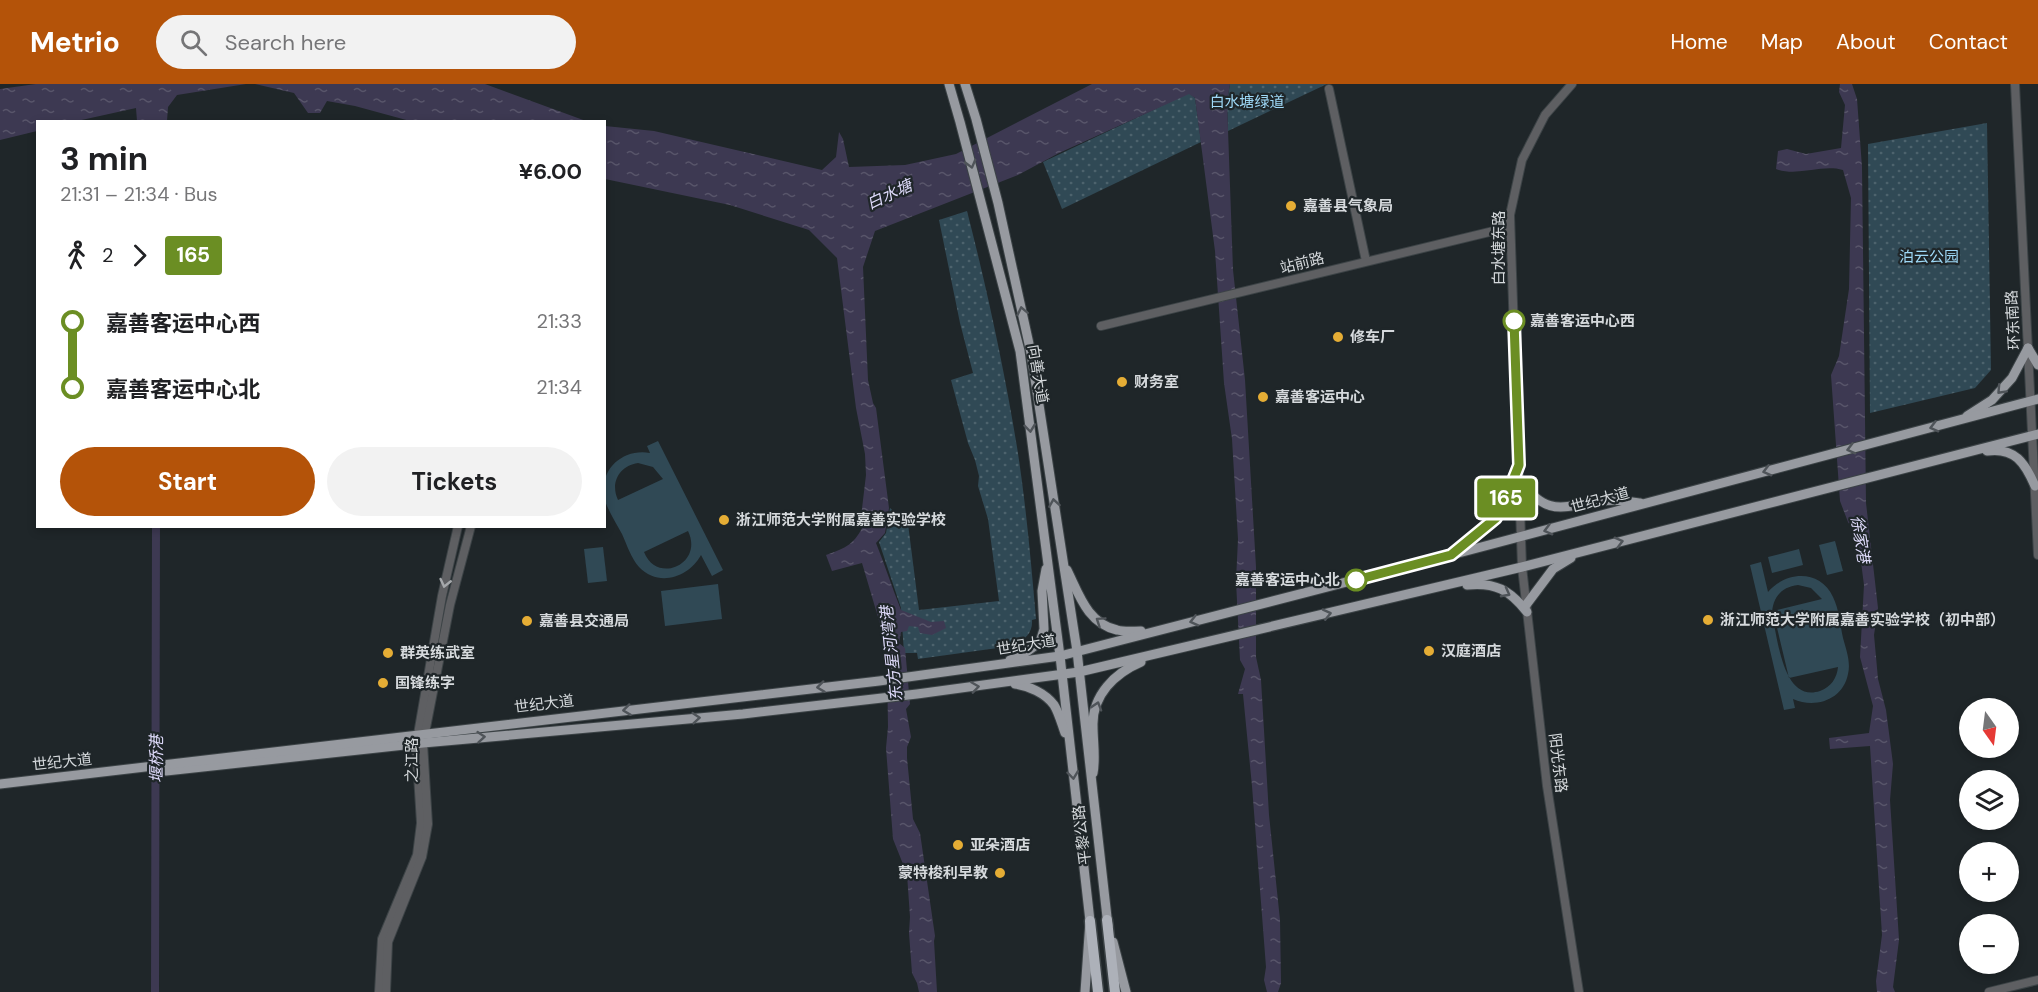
<!DOCTYPE html>
<meta charset="utf-8">
<style>
:root{--surface:#fff;--page:#f2f2f2;--text:#202124;--muted:#757577;--accent:#b45309}
body{margin:0;font-family:"DM Sans","Noto Sans SC",sans-serif;background:var(--page);color:var(--text);height:100vh;display:flex;flex-direction:column;font-size:22px;white-space:nowrap}
*{box-sizing:border-box;margin:0}
p{font-size:20px;color:var(--muted)}
.icon{flex:none;width:33px;height:33px;fill:none;stroke:currentColor;stroke-width:2;stroke-linecap:round;stroke-linejoin:round}
.map{position:relative;flex:1;overflow:hidden}
.details{position:absolute;left:36px;top:36px;width:570px;height:408px;display:flex;flex-direction:column;background:var(--surface);border-radius:0px;box-shadow:0 3px 9px #0003}
.details>*{flex:none}
.badge{padding:0 12px;border-radius:4px;font-size:21px;line-height:39px}
.needle{width:39px;rotate:166deg}
.controls{position:absolute;left:1959px;top:614px;display:grid;gap:12px}
.controls a{display:grid;place-items:center;width:60px;height:60px;border-radius:50%;background:var(--surface);box-shadow:0 3px 9px #0003;font-size:30px}
.map>.badge{position:absolute;translate:-50% -50%;box-shadow:0 0 0 3px #fff}
.legs{display:flex;align-items:center;gap:9px;height:66px;padding:0 24px;font-size:20px}
.legs p{margin-inline-start:auto}
.head{display:flex;align-items:center;justify-content:space-between;height:102px;padding:0 24px}
h1{font-size:33px;font-weight:700;line-height:45px}
.primary-button{display:flex;gap:12px;margin-top:auto;padding:12px 24px}
.primary-button a{flex:1;height:69px;border-radius:36px;background:var(--accent);color:#fff;font-size:24px;font-weight:700;line-height:69px;text-align:center}
.primary-button a+a{background:var(--page);color:var(--text)}
ul{padding:0 24px;list-style:none}
li{display:flex;align-items:center;gap:21px;height:66px;font-size:22px}
li i{display:grid;place-items:center;width:9px;height:100%;margin:0 8px;background:currentColor}
li i::after{content:'';width:15px;height:15px;margin:-8px;border:4px solid;border-radius:50%;background:var(--surface)}
li p{margin-inline-start:auto}
li:first-child i{background:linear-gradient(#0000 50%,currentColor 0)}
li:last-child i{background:linear-gradient(currentColor 50%,#0000 0)}
header{display:flex;align-items:center;gap:36px;box-sizing:border-box;height:84px;padding:0 30px;background:var(--accent);color:#fff}
header strong{font-size:28px}
nav{display:flex;gap:33px;margin-inline-start:auto;font-size:21px}
.search{width:420px;height:54px;background:var(--page);display:flex;align-items:center;gap:15px;box-sizing:border-box;padding:0 21px;border-radius:33px;color:var(--muted);font-size:22px}
.map>svg:first-child{display:block}
</style>
<header>
<strong>Metrio</strong>
<div class="search"><svg class="icon" aria-label="search" viewBox="0 0 24 24"><circle cx="10" cy="10" r="6"/><path d="M15 15l6 6"/></svg>Search here</div>
<nav><a>Home</a><a>Map</a><a>About</a><a>Contact</a></nav>
</header>
<div class="map">
<svg width="2038" height="908" viewBox="0 0 2038 908">
<defs>
<pattern id="park-dots" width="8" height="8" patternUnits="userSpaceOnUse" patternTransform="scale(1.5)"><rect width="8" height="8" fill="#304955"/><path d="M2 2h.1M6 6h.1" fill="none" stroke="#4d636d" stroke-width="1.8" stroke-linecap="round"/></pattern>
<pattern id="water-ripples" width="26" height="14" patternUnits="userSpaceOnUse" patternTransform="scale(1.5)"><rect width="26" height="14" fill="#3d3952"/><path d="M2 4q2-2 4 0t4 0M15 11q2-2 4 0t4 0" fill="none" stroke="#58556a"/></pattern>
</defs>
<rect width="100%" height="100%" fill="#1f2629"/>
<g fill="url(#park-dots)">
<polygon points="1230,0 1327,0 1228,47 1227,18"/>
<polygon points="1189,9 1195,14 1201,58 1062,125 1043,78"/>
<polygon points="1987,39 1991,286 1975,304 1870,329 1868,60"/>
<path d="M967 127C987 205 1004 284 1017 363 1026 420 1031 478 1036 535L1032 536C1033 550 1023 557 1012 562L918 575 917 569H904L901 524 879 458 886 449 890 424 899 432H907L919 526 999 517 988 435 978 402 979 392 975 376 968 359 951 296 973 289 960 239 939 136Z"/>
</g>
<g fill="#304955" fill-rule="evenodd">
<path d="M658 357 723 486 712 492 701 471C689 493 659 504 639 483 631 474 627 461 622 450 616 439 609 428 605 417 597 387 622 364 650 369L647 362ZM638 379 653 383 663 395 618 416C610 399 619 382 638 379ZM688 447C704 480 657 501 644 468Z"/>
<polygon points="1835,457 1843,487 1827,491 1819,461"/>
<polygon points="603,463 607,497 588,499 584,465"/>
<polygon points="1799,465 1803,481 1772,489 1768,473"/>
<path d="M1761 478 1768 508C1786 487 1820 485 1833 513 1839 525 1840 540 1843 554 1846 565 1851 578 1848 590 1843 616 1815 625 1793 615L1795 624 1784 626 1750 481ZM1798 501 1811 504 1822 515 1773 527 1789 594 1838 583C1837 594 1831 603 1820 607 1783 619 1778 555 1772 531 1772 514 1781 503 1798 501Z"/>
<polygon points="718,500 722,535 665,542 661,507"/>
</g>
<g fill="url(#water-ripples)">
<polygon points="36,0 246,0 177,11 168,23 167,37 137,37 136,24 77,37 38,38 37,47 0,56 0,5"/>
<polygon points="255,0 485,0 586,37 410,37 355,22 327,17 320,29 308,29 294,9"/>
<path d="M1092 0H1230L1227 18 1233 186 1245 296 1256 483V573L1261 596 1269 731 1280 836 1281 899 1278 908H1267L1264 896 1266 883 1252 702 1243 610H1238L1245 585 1240 576 1236 497 1238 455 1232 355 1224 299 1215 167 1195 14 1189 10 1059 69 1018 91 875 147 863 183 868 296 873 319 876 324 889 424 885 449 876 459C885 481 892 504 901 526L931 538 944 537 946 544 932 551 920 549 918 543 909 542 907 547 901 548 899 559 905 564 910 620 906 625 911 653 907 663V674L913 735 920 749 935 852 934 857 937 908H919L917 899 912 889 909 849 910 833 907 790 893 755 886 664 888 643 887 575 883 550 862 479 832 487 826 471C846 464 855 460 864 440L861 433 866 391 865 370 856 324 837 174 809 146 730 121 605 95V42L654 47 822 86 836 73 839 48 843 55 849 83 905 81 956 70Z"/>
<path d="M1840 0H1852L1857 15 1862 83 1866 419 1878 524 1874 551 1878 595 1886 626 1893 680 1890 716 1899 856 1893 903 1895 908H1877L1876 897 1882 851 1870 662 1830 665 1829 654 1869 649 1873 622 1860 573 1864 501 1858 455 1848 438 1840 417 1831 291 1839 272 1849 205 1851 114 1843 86C1821 80 1798 93 1776 85L1778 67 1787 65 1806 70 1841 64 1845 21 1839 8Z"/>
</g>
<g fill="none" stroke-linecap="round" stroke-linejoin="round">
<polyline stroke="#3d3952" stroke-width="8" points="155,908 156,442"/>
<g stroke="#3c4346" stroke-width="10">
<g id="minor">
<polyline points="1572,0 1545,31 1522,76 1510,131 1522,483 1547,702 1579,908"/>
<polyline points="2015,0 2038,471"/>
<polyline points="1329,5 1366,177"/>
<polyline points="1101,242 1510,143"/>
<polyline points="417,656 442,512 458,442"/>
<polyline points="379,908 382,855 417,771 421,739 416,659"/>
<polyline points="386,908 388,858 422,773 428,740 423,659 450,521 471,442"/>
<polyline points="1989,908 2038,896"/>
</g>
</g>
<g stroke="#3c4346" stroke-width="11">
<g id="major">
<polyline points="949,0 960,38 1020,267 1060,572 1090,837 1085,908"/>
<polyline points="965,0 976,35 998,119 1031,269 1077,567 1108,842"/>
<polyline points="2028,264 2038,281"/>
<polyline points="1967,332 1992,316 2012,294 2028,264"/>
<path d="M1987 367C2015 363 2025 379 2035 402"/>
<path d="M1519 397C1550 434 1561 422 1603 417 1616 415 1627 417 1640 419"/>
<polyline points="1452,470 1495,434 1507,411 1519,381"/>
<path d="M1067 486C1079 510 1087 539 1117 546 1124 548 1133 547 1141 547"/>
<path d="M1467 501C1495 498 1510 506 1527 528"/>
<polyline points="1526,521 1553,485 1571,474"/>
<polyline points="1010,576 1028,567 1040,558 1044,545 1042,507 1046,485"/>
<path d="M1015 600C1029 602 1045 609 1054 621 1059 629 1062 641 1065 649"/>
<polyline points="166,687 423,659 743,630 917,610 1079,588 1522,483 2038,350"/>
<path d="M1093 689C1096 674 1093 658 1093 642 1092 611 1115 589 1141 578"/>
<polyline points="0,700 879,597 1060,572 1451,471 2038,315"/>
<polyline points="1113,858 1126,908"/>
</g>
</g>
<g stroke="#3c4346" stroke-width="13">
<g id="highway">
<polyline points="1107,836 1115,908"/>
<polyline points="1090,837 1098,908"/>
</g>
</g>
<use href="#minor" stroke="#5e5f62" stroke-width="8"/>
<use href="#major" stroke="#979aa0" stroke-width="9"/>
<use href="#highway" stroke="#adb1b9" stroke-width="10"/>
</g>
<defs><path id="oneway-chevron" d="M-2-3.5L2.5 0L-2 3.5" fill="none" stroke-width="1.6" stroke-linecap="round" stroke-linejoin="round" transform="scale(1.5)"/></defs>
<g stroke="#4f5459">
<use href="#oneway-chevron" transform="translate(971 80) rotate(75)"/>
<use href="#oneway-chevron" transform="translate(1022 227) rotate(-102)"/>
<use href="#oneway-chevron" transform="translate(2001 306) rotate(133)"/>
<use href="#oneway-chevron" transform="translate(1934 343) rotate(165)"/>
<use href="#oneway-chevron" transform="translate(1030 344) rotate(83)"/>
<use href="#oneway-chevron" transform="translate(1851 365) rotate(165)"/>
<use href="#oneway-chevron" transform="translate(1767 387) rotate(165)"/>
<use href="#oneway-chevron" transform="translate(1054 419) rotate(-99)"/>
<use href="#oneway-chevron" transform="translate(1548 446) rotate(165)"/>
<use href="#oneway-chevron" transform="translate(1619 458) rotate(-15)"/>
<use href="#oneway-chevron" transform="translate(1506 509) rotate(28)"/>
<use href="#oneway-chevron" transform="translate(1327 530) rotate(-13)"/>
<use href="#oneway-chevron" transform="translate(1100 537) rotate(-146)"/>
<use href="#oneway-chevron" transform="translate(1194 537) rotate(166)"/>
<use href="#oneway-chevron" transform="translate(821 603) rotate(173)"/>
<use href="#oneway-chevron" transform="translate(975 603) rotate(-8)"/>
<use href="#oneway-chevron" transform="translate(1097 622) rotate(-73)"/>
<use href="#oneway-chevron" transform="translate(627 626) rotate(173)"/>
<use href="#oneway-chevron" transform="translate(696 634) rotate(-5)"/>
<use href="#oneway-chevron" transform="translate(481 653) rotate(-5)"/>
<use href="#oneway-chevron" transform="translate(1073 691) rotate(83)"/>
</g>
<use stroke="#a5a8ab" href="#oneway-chevron" transform="translate(445 499) rotate(103)"/>
<g fill="none" stroke-linecap="round" stroke-linejoin="round">
<g stroke="#fff" stroke-width="14">
<polyline id="line-1" points="1356,496 1451,471 1496,434 1507,411 1519,381 1514,237"/>
</g>
<use href="#line-1" stroke="#6b8e23" stroke-width="9"/>
</g>
<g fill="#e5ad35" stroke="#1f2629" stroke-width="2">
<circle cx="1291" cy="122" r="6"/>
<circle cx="1338" cy="253" r="6"/>
<circle cx="1122" cy="298" r="6"/>
<circle cx="1263" cy="313" r="6"/>
<circle cx="724" cy="436" r="6"/>
<circle cx="1708" cy="536" r="6"/>
<circle cx="527" cy="537" r="6"/>
<circle cx="1429" cy="567" r="6"/>
<circle cx="388" cy="569" r="6"/>
<circle cx="383" cy="599" r="6"/>
<circle cx="958" cy="761" r="6"/>
<circle cx="1000" cy="789" r="6"/>
</g>
<g fill="#fff" stroke="#6b8e23" stroke-width="3">
<circle cx="1514" cy="237" r="10"/>
<circle cx="1356" cy="496" r="10"/>
</g>
<g text-anchor="middle" stroke-width="4.5" stroke-linejoin="round" paint-order="stroke">
<g font-size="15" fill="#9fd9f7" stroke="#1f2629">
<text x="1247" y="23">白水塘绿道</text>
<text x="1929" y="178">泊云公园</text>
</g>
<g font-size="15" font-weight="bold" fill="#d5d9dc" stroke="#1f2629" text-anchor="start">
<text x="1303" y="127">嘉善县气象局</text>
<text x="1350" y="258">修车厂</text>
<text x="1134" y="303">财务室</text>
<text x="1275" y="318">嘉善客运中心</text>
<text x="736" y="441">浙江师范大学附属嘉善实验学校</text>
<text x="1720" y="541">浙江师范大学附属嘉善实验学校（初中部）</text>
<text x="539" y="542">嘉善县交通局</text>
<text x="1441" y="572">汉庭酒店</text>
<text x="400" y="574">群英练武室</text>
<text x="395" y="604">国锋练字</text>
<text x="970" y="766">亚朵酒店</text>
<text x="988" y="794" text-anchor="end">蒙特梭利早教</text>
</g>
<g font-size="15" fill="#d5d9dc" stroke="#1f2629">
<text transform="translate(1499 164) rotate(-90)" y="5">白水塘东路</text>
<text transform="translate(1302 179) rotate(-14)" y="5">站前路</text>
<text transform="translate(2013 236) rotate(-93)" y="5">环东南路</text>
<text transform="translate(1038 290) rotate(81)" y="5">向善大道</text>
<text transform="translate(1600 416) rotate(-15)" y="5">世纪大道</text>
<text transform="translate(1026 561) rotate(-9)" y="5">世纪大道</text>
<text transform="translate(544 620) rotate(-7)" y="5">世纪大道</text>
<text transform="translate(412 676) rotate(-90)" y="5">之江路</text>
<text transform="translate(62 678) rotate(-6)" y="5">世纪大道</text>
<text transform="translate(1558 679) rotate(83)" y="5">阳光东路</text>
<text transform="translate(1082 751) rotate(-97)" y="5">平黎公路</text>
</g>
<g font-size="15" font-weight="bold" fill="#d5d9dc" stroke="#1f2629" text-anchor="start">
<text x="1530" y="242">嘉善客运中心西</text>
<text x="1340" y="501" text-anchor="end">嘉善客运中心北</text>
</g>
<g font-size="16" font-style="italic" fill="#dfdbfb" stroke="#1f2629">
<text transform="translate(889 110) rotate(-25)" y="6">白水塘</text>
<text transform="translate(1861 455) rotate(81)" y="6">徐家港</text>
<text transform="translate(891 570) rotate(-96)" y="6">东方星河湾港</text>
<text transform="translate(156 675) rotate(-90)" y="6">堰桥港</text>
</g>
</g>
</svg>
<div class="controls">
<a><svg class="needle" viewBox="-14 -14 28 28"><path d="M0-13l5 13h-10z" fill="#e53935"/><path d="M0 13l5-13h-10z" fill="#757577"/></svg></a>
<a><svg class="icon" aria-label="layers" viewBox="0 0 24 24"><path d="M12 4l9 5-9 5-9-5zM3 14l9 5 9-5"/></svg></a>
<a>+</a>
<a>−</a>
</div>
<b class="badge" style="left:1506px;top:414px;background:#6b8e23;color:#fff">165</b>
<section class="details">
<div class="head"><div><h1>3 min</h1><p>21:31 – 21:34 · Bus</p></div><b>¥6.00</b></div>
<div class="legs"><svg class="icon" aria-label="walk" viewBox="0 0 24 24"><circle cx="13" cy="4" r="2"/><path d="M13 8l-2 6 4 7M11 14l-3 7M7 12l3-4h3l4 4"/></svg>2<svg class="icon" aria-label="forward" viewBox="0 0 24 24"><path d="M9 5l7 7-7 7"/></svg><b class="badge" style="background:#6b8e23;color:#fff">165</b></div>
<ul>
<li><i style="color:#6b8e23"></i><b>嘉善客运中心西</b><p>21:33</p></li>
<li><i style="color:#6b8e23"></i><b>嘉善客运中心北</b><p>21:34</p></li>
</ul>
<div class="primary-button"><a>Start</a><a>Tickets</a></div>
</section>
</div>
